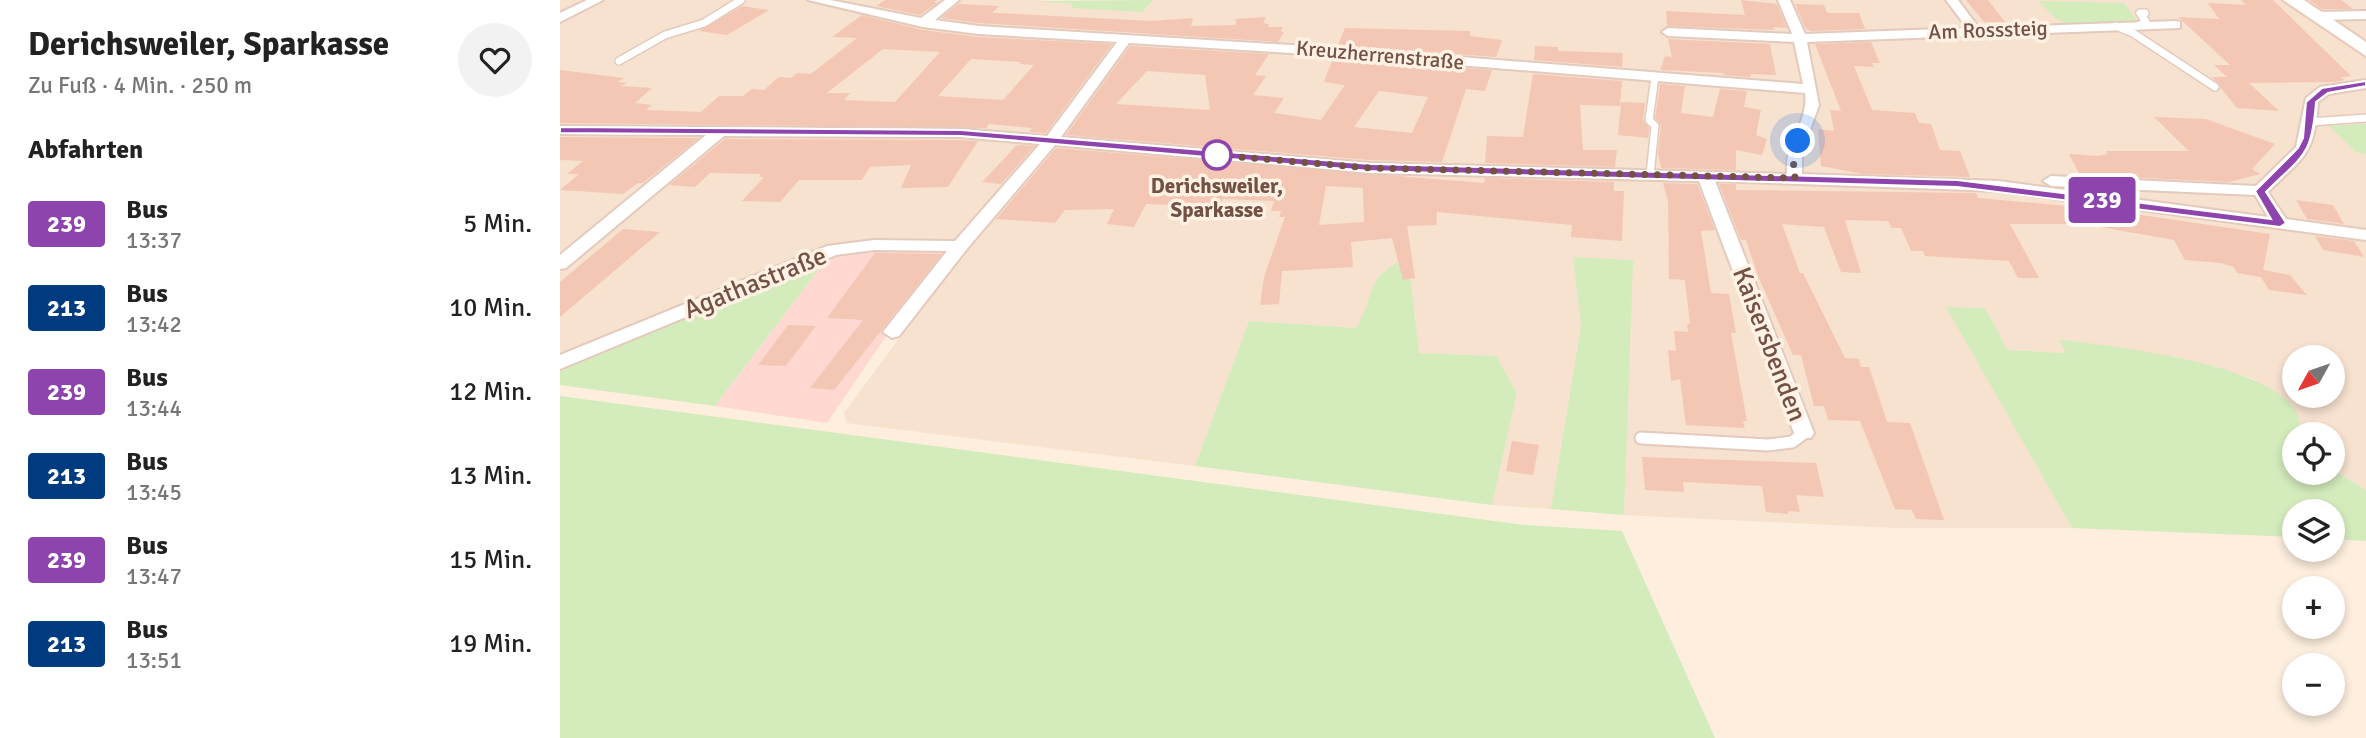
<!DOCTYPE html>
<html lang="de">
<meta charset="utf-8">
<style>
:root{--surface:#fff;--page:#f2f2f2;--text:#222;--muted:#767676}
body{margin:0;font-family:Signika,sans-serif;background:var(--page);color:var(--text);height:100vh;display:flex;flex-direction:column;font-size:26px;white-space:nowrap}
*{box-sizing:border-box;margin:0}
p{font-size:23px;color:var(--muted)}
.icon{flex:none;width:38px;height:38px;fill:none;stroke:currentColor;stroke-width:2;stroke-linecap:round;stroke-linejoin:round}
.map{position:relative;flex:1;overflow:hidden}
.side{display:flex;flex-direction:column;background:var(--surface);width:560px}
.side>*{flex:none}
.badge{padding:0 14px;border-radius:5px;font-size:24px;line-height:46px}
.needle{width:46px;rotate:230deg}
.buttons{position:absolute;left:1722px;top:345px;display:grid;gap:14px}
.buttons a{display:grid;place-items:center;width:63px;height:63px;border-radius:50%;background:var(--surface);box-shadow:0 4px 10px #0003;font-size:35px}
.you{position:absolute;width:35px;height:35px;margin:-18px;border:5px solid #fff;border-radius:50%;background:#1a73e8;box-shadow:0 0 0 10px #1a73e833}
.map>.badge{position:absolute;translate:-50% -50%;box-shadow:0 0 0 4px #fff}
h2{padding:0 28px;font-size:26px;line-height:63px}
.round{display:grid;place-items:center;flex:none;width:74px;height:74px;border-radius:37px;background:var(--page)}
.summary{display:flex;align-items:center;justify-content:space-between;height:119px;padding:0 28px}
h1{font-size:33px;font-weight:700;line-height:52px}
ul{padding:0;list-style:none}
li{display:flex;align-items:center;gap:21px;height:84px;padding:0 28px}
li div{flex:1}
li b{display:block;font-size:26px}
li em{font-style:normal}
li .badge{min-width:77px;font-weight:700;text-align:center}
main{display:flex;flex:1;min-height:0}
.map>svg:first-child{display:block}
</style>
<main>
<section class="side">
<div class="summary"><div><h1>Derichsweiler, Sparkasse</h1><p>Zu Fuß · 4 Min. · 250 m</p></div><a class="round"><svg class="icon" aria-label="heart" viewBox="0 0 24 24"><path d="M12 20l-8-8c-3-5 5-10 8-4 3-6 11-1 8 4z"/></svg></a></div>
<h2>Abfahrten</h2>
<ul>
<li><span class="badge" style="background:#8e44ad;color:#fff">239</span><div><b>Bus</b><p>13:37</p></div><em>5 Min.</em></li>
<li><span class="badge" style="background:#003b80;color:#fff">213</span><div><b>Bus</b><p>13:42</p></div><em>10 Min.</em></li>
<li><span class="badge" style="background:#8e44ad;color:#fff">239</span><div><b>Bus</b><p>13:44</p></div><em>12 Min.</em></li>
<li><span class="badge" style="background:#003b80;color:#fff">213</span><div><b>Bus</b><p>13:45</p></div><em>13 Min.</em></li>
<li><span class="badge" style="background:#8e44ad;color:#fff">239</span><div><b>Bus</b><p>13:47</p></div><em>15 Min.</em></li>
<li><span class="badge" style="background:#003b80;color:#fff">213</span><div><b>Bus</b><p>13:51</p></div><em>19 Min.</em></li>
</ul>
</section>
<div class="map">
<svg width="1806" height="738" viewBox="0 0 1806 738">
<rect width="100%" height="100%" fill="#fdeede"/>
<path fill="#f7e1cf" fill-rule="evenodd" d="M0 0H476L582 12 593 0H1806V490L1773 470V434H1740L1737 413 1692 378 1617 357 1500 339 1507 353 1448 350 1425 308 1387 307 1512 528H1336L1064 515 1072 260 1013 257 1021 326 991 509 932 505 957 393 936 356 859 353 848 257 796 328 689 321 635 466 287 423 284 413 413 239 290 244 0 358ZM1734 357H1773V396H1734Z"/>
<polygon fill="#ffd9d1" points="291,248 395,248 329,332 267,423 155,406 272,252"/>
<g fill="#d4ebbc">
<polygon points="593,0 582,12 511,8 513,4 475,1"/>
<polygon points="1478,1 1564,3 1577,21 1569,24 1509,24 1496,19"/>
<polygon points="1806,124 1806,154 1796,152 1769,126"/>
<polygon points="272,252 155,406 0,385 0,364"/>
<path d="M848 256 859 353 936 356 957 393 932 505 635 466 689 321 796 328C820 288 800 283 848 256Z"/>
<polygon points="1013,257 1073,260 1064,515 991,509 1021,326"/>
<path d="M1386 307 1425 308 1448 350 1506 353 1499 339C1553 347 1710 362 1737 413 1740 418 1739 428 1740 434H1734V472H1773V470L1806 490V541L1773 539V511H1734V537L1512 528Z"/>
<polygon points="0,396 964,525 1062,531 1155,738 0,738"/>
</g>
<g fill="#f4c7b4" fill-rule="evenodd">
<polygon points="325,0 377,0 374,2 377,3 360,15 316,6"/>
<polygon points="1181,0 1217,4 1227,28 1213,27 1214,30 1107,26 1106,11 1185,15"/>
<polygon points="1406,0 1428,0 1445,22 1424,22"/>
<polygon points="1681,0 1713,0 1791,76 1780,77 1785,80 1773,82 1689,83 1719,111 1677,108 1652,77 1667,77 1654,65 1670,65 1618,17 1659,19 1648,3 1686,5"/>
<polygon points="1749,0 1781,0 1793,9 1762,9"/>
<polygon points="398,4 439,6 432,13 438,13 592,21 633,18 631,26 676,25 676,19 706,17 703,23 709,24 708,27 723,27 721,32 724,32 718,42 419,23 381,18"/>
<polygon points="1235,4 1264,5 1267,13 1299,13 1305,29 1251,31 1246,29"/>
<polygon points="182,6 209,10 167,35 139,31"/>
<path d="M302 15 363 30 419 37 552 44 486 133 469 132 472 128 429 124 426 128 0 123V70L64 78 58 82 67 83 61 86 92 88 75 103 92 105 86 110 141 112 159 96H183L192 89 204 90 219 77 231 78 237 73 251 74 297 38 272 37ZM323 49 380 52 335 102 284 100 290 93H267ZM411 59 461 62 459 64 474 65 443 100 378 96Z"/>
<polygon points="785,28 910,31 910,36 942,40 936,57 778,45"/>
<polygon points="1108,39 1210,44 1216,75 1191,74 1190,77 1163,75 1164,73 1100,70 1105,56 1112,57"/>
<polygon points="1311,42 1320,63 1312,63 1314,67 1294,66 1312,110 1355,113 1359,123 1371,124 1380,150 1400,151 1410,177 1303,174 1261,166 1258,129 1274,131 1270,110 1281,111 1255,44"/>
<path d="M570 46 709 54 695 75 706 76 693 95 724 98 714 113 761 120 785 85 764 82 773 58 932 70 925 91 906 89 882 162 810 160 506 135ZM587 71 645 75 650 110 556 104ZM819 91 868 97 852 133 794 127Z"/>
<polygon points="975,46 998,47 998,51 1063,53 1062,67 974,60"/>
<polygon points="973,74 1062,81 1060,106 1020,105 1023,150 1057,150 1055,167 925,163 927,136 963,137"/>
<polygon points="1100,84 1125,86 1121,113 1153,117 1160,89 1187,91 1184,107 1201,110 1196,135 1207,139 1202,155 1176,150 1176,170 1101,168 1098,153 1101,126 1095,118"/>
<polygon points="1061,102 1085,103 1083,120 1089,128 1088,138 1058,135"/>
<polygon points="1594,117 1646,119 1715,144 1692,169 1700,174 1669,182 1520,175 1509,154 1537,156 1548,154 1546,151 1629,151"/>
<polygon points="0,137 139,138 83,183 78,183 63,194 0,190 19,174 7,174 23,161 0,160"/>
<polygon points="165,139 401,140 418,141 388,187 341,188 351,165 310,167 302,180 239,180 220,202 182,201 204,177 199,177 201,174 150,173 135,187 109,185"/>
<polygon points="457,145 475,146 441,184 422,182"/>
<path d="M496 148 924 183 925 178 1054 182V191H1064L1062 241 1011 237 1012 225 877 212 876 225 847 226 855 278 843 280 832 238 791 242 793 267 722 271 719 304 700 305 704 277 725 217H719L721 211H711L714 201 662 199 661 207 586 204 574 227 547 224 554 209 505 210 495 223 436 219ZM766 186 803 188 804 222 759 225Z"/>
<polygon points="1103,183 1137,184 1155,230 1141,231 1151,293 1169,294 1176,333 1171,333 1187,421 1183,421 1185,428 1126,425 1120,379 1111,381 1108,350 1116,351 1114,331 1128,332 1127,324 1130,324 1125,280 1109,279 1108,201"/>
<polygon points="1159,184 1176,184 1176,190 1416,193 1418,198 1541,209 1710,234 1703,270 1730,275 1747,295 1709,290 1701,277 1677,273 1674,267 1661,263 1625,260 1614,240 1523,224 1450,224 1479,278 1458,278 1449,261 1365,256 1363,251 1351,251 1341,228 1332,228 1328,221 1285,220 1301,273 1281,272 1264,227 1222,224 1240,273 1243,273 1285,358 1299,359 1301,367 1309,367 1327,422 1350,423 1384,520 1356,519 1352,510 1335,509 1300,421 1268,420 1264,406 1254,406 1241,355 1233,355 1198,276 1186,240 1181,240"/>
<polygon points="1736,200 1773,205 1784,224 1747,219"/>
<polygon points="63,229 100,232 0,317 0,282"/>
<polygon points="1755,236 1794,241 1804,257 1763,250"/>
<polygon points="315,253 382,254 274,390 250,388 303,320 267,318"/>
<polygon points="228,325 256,326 226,366 198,365"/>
<polygon points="952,441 979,445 973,475 946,471"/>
<polygon points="1082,457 1256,463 1264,497 1236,495 1240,512 1228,511 1228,514 1206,512 1202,486 1123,482 1124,492 1085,490"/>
</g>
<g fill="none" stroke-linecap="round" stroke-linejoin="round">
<g stroke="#e4cabd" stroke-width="10">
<g id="lane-far1">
<polyline points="1556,26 1573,33 1655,87"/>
<polyline points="1578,26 1586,22 1580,13 1585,13"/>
<polyline points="59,61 105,35 144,23 181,0"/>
<polyline points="1750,122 1806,118"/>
<polyline points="1090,175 1095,126 1089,120 1095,77"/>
</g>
</g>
<g stroke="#e4cabd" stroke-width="15">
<polyline id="lane" points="1081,438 1208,445 1232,442 1244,433"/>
</g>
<g stroke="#e4cabd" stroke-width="4">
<g id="street">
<polygon points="27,0 43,0 0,22 0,13"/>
<path d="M248 0H270L361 18 385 0H399L375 20 419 26 812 50 1243 84 1234 42 1108 36 1102 32 1108 28 1232 34 1218 0H1230L1245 34 1407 28 1386 0H1398L1419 28 1616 21 1620 22V28L1247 42 1259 105 1242 152V174L1439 181 1708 217 1695 195 1491 186 1483 181 1491 176 1696 186 1736 147 1746 98 1760 87 1806 80V88L1769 94 1758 102C1754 157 1745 155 1708 192L1726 219 1806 230V240L1439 191 1155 181 1254 433 1251 438H1237L1234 433 1139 181 810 173 495 145 406 250 339 336 332 338 323 332 387 251 314 250 276 255 0 369V355L267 246 314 240 395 241 480 144 401 137 164 136 6 268 0 269V255L146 135 0 134V126L401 129 487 136 557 42 419 34 363 27ZM569 43 812 58 1245 93C1249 122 1224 142 1227 174L810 163 501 137Z"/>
<polygon points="1806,11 1806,19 1755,20 1749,16 1755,12"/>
</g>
</g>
<g stroke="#e9cab9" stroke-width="4">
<polygon id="secondary" points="1723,0 1744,0 1806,42 1806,56"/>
</g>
<use href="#lane-far1" stroke="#fff" stroke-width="7"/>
<use href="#lane" stroke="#fff" stroke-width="11"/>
<use href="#street" fill="#fff" fill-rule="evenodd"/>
<use href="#secondary" fill="#fff" fill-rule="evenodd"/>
</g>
<path fill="#8e44ad" stroke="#fff" stroke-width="2" d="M1806 81V86L1768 93 1756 102C1752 157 1743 155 1706 192L1726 223 1720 227 1397 187 810 171 401 136 0 133V127L401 130 810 164 1397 180 1711 219 1695 191 1738 148 1743 138 1746 102 1762 88Z"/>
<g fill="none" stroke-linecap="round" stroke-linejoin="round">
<polyline stroke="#745145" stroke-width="7" stroke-dasharray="0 12.6" points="657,155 810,168 1235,178 1233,158 1238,141"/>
</g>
<circle fill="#fff" stroke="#8e44ad" stroke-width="3.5" cx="657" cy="155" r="14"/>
<g text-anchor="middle" stroke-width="7" stroke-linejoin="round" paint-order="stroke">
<g font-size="21" fill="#745145" stroke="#fff2e5">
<text transform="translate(1428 30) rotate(-2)" y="7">Am Rosssteig</text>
<text transform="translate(820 55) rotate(5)" y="7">Kreuzherrenstraße</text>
</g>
<g font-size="21" font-weight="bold" fill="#745145" stroke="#fff2e5">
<text x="657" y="193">Derichsweiler,<tspan x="657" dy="24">Sparkasse</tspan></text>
</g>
<g font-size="26" fill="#745145" stroke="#fff2e5">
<text transform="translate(195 282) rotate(-22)" y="9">Agathastraße</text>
<text transform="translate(1210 344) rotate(69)" y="9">Kaisersbenden</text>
</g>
</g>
</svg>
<div class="buttons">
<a><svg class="needle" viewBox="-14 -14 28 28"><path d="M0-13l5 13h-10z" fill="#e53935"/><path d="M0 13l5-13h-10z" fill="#767676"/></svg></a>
<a><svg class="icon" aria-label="locate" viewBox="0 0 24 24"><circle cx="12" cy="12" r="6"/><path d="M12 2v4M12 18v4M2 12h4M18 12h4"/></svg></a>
<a><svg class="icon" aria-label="layers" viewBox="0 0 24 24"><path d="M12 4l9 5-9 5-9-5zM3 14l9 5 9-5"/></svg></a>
<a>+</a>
<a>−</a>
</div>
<div class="you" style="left:1238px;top:141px"></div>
<b class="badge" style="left:1542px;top:200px;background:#8e44ad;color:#fff">239</b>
</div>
</main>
